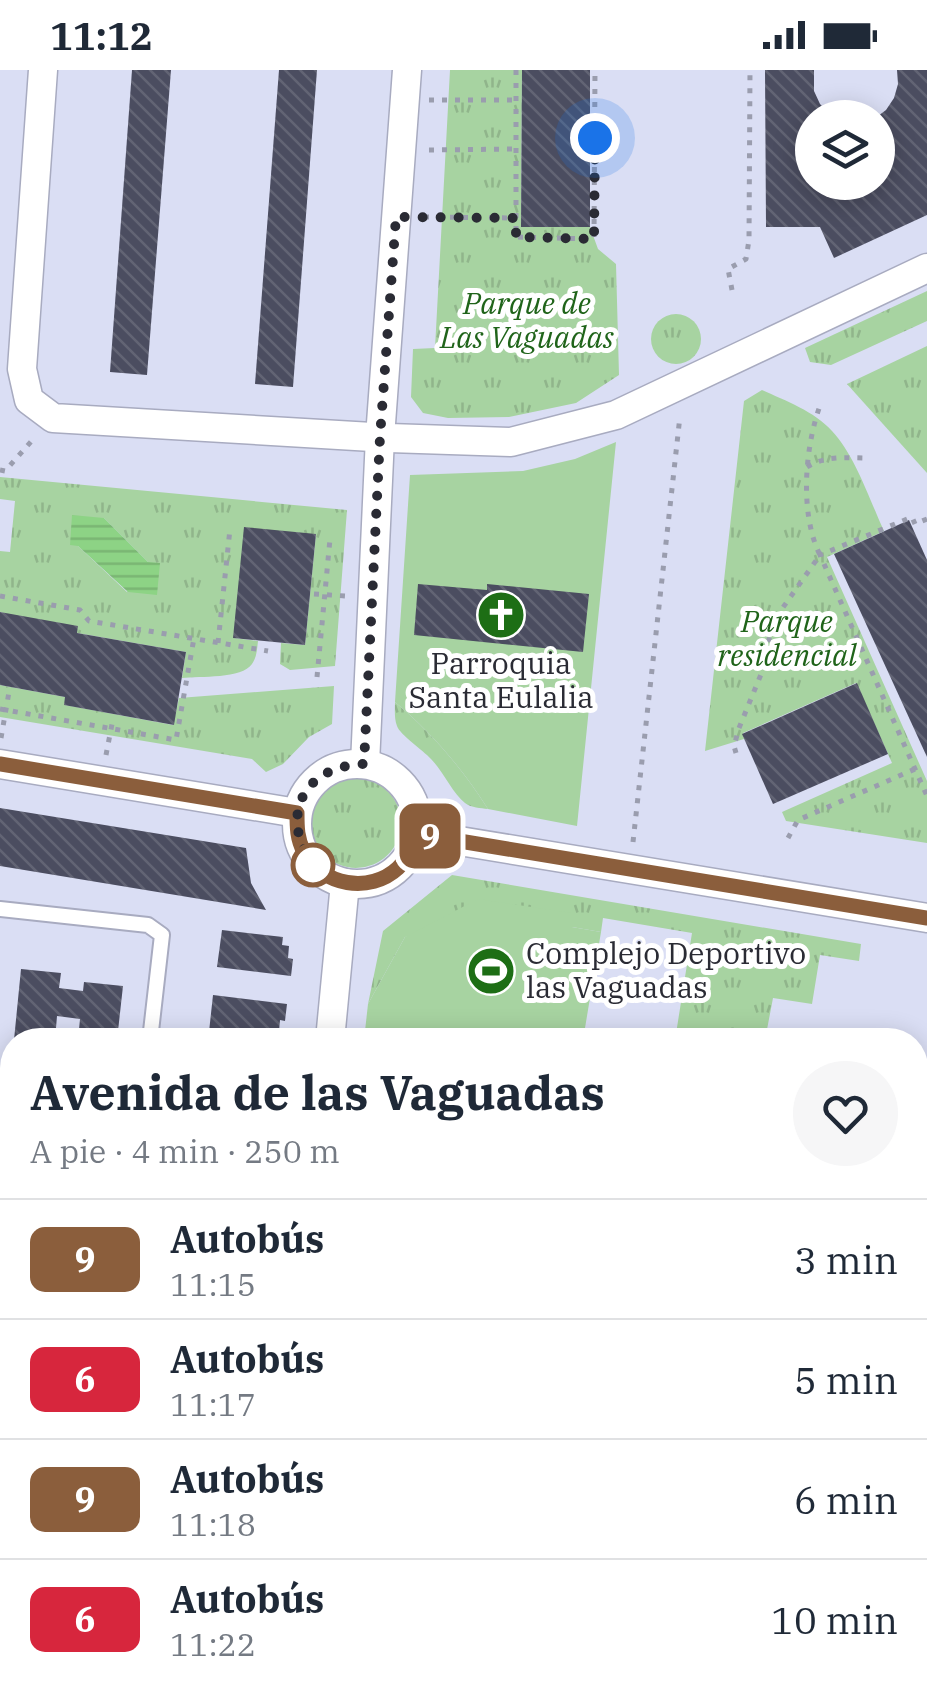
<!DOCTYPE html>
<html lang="es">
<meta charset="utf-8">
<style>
:root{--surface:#fff;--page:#f6f6f7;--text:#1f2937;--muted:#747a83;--line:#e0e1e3}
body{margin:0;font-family:"IBM Plex Serif",serif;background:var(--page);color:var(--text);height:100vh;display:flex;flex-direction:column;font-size:38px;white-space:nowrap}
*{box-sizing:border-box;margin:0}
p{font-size:32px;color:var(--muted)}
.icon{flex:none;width:55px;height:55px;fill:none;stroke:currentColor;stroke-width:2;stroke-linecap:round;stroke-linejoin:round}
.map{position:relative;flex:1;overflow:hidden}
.sheet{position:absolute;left:0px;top:958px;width:928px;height:672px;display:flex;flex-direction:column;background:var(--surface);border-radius:40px 40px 0 0;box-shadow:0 5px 25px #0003}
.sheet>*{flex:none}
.badge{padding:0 20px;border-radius:15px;font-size:35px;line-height:65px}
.controls{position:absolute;left:795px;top:30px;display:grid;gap:20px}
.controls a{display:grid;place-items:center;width:100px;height:100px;border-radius:50%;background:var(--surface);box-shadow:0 5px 25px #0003;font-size:50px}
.you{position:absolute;width:50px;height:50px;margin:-25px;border:8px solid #fff;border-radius:50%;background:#1a73e8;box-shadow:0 0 0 15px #1a73e833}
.map>.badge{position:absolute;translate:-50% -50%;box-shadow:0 0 0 5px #fff}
.round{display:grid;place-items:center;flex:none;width:105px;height:105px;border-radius:52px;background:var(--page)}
.headline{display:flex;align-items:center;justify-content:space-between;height:170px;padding:0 30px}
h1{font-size:48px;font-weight:700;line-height:75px}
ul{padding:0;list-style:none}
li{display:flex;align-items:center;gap:30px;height:120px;padding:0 30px;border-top:2px solid var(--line)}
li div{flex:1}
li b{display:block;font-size:38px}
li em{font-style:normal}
li .badge{min-width:110px;font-weight:700;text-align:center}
.status{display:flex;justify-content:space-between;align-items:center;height:70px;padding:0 50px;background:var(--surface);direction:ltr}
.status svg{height:28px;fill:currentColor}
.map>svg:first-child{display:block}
</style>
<div class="status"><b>11:12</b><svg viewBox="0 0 49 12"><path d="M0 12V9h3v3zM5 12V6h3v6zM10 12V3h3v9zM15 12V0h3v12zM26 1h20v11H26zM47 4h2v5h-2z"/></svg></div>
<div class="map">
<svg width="927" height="1628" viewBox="0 0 927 1628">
<defs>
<pattern id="grass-tufts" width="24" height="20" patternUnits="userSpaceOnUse" patternTransform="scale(2.5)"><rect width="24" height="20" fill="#a7d3a1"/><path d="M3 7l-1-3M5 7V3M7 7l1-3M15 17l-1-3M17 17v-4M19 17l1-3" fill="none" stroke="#90b58b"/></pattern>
<pattern id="water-rules" width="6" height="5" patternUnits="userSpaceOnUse" patternTransform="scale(2.5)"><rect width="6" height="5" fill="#8dd385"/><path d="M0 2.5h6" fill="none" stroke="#7ab573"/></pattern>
<pattern id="building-back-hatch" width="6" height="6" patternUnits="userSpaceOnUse" patternTransform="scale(2.5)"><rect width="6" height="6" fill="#4b4d60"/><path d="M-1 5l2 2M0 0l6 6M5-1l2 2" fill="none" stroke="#626474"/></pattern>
</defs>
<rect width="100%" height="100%" fill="#dadef4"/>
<g fill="url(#grass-tufts)" fill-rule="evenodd">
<polygon points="450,0 522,0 521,156 590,157 598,179 616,194 619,305 576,333 509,347 448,348 423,343 411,327 413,279 435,278"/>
<polygon points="927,221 927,251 831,295 810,292 805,278"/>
<circle cx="676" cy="269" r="25"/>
<polygon points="927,276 927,403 847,314"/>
<path d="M762 320C786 331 814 341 832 361 855 385 870 431 884 461L827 487 927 711V773L786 751 782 742 892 693 856 613 743 663 744 669 705 681 744 331Z"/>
<path d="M0 407 347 440 335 596 290 600 280 594 281 573 305 575 316 464 234 568 258 571C257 579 257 587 252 594 242 609 200 606 182 608L186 582 77 563 0 542V481L10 482 15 431 0 429ZM104 448 148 492 127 522 78 476Z"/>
<polygon points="0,615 65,627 65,635 173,655 179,628 334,616 332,654 309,667 283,694 266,702 252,689 0,647"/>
<path d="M395 632C432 663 462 698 488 739 480 738 472 738 465 733 453 724 443 701 431 689 423 680 400 665 397 656 394 648 395 639 395 632Z"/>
<circle cx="356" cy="753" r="45"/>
<polygon points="452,805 861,874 859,891 820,885 812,934 773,928 765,970 675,970 692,863 603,848 601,862 572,857 572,843 405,867 368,934 383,861"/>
<polygon points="915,1101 927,1103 927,1215 915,1213"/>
</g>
<g fill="#a7d3a1">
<path d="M616 372 577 756 488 739C462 698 432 663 395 632L410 405 523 401 575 389Z"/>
<polygon points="478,829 572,843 572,857 601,862 583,970 364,970 368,934 405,867"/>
<polygon points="915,1421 927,1423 927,1628 291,1628 292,1618 915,1618"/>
</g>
<polygon fill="url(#water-rules)" points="72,445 104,448 148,492 160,493 157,525 128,522 78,476 70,475"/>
<g fill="url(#building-back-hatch)">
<polygon points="132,0 171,0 147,305 110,302"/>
<polygon points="279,0 317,0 293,317 255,314"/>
<polygon points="522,0 590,0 590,157 521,157"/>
<polygon points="765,0 814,0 814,21 820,34 834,48 812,48 812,112 878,112 878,46 886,40 894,28 898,14 897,0 927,0 927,145 834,188 820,157 766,157"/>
<polygon points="909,450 927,490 927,687 834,484"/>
<polygon points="244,457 316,464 305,575 233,568"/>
<polygon points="418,514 487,520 487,514 589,524 583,582 414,565"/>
<polygon points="0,542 78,556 77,563 186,582 174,655 64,635 65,627 0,615"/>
<polygon points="857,613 888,684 773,734 742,664"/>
<polygon points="0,738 246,778 251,813 266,840 0,796"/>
<polygon points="222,860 283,867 282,875 289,876 288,888 293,889 291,906 217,897"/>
<polygon points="21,899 61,903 59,918 83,921 84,912 123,916 117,970 78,970 80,949 57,946 55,970 14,970"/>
<polygon points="213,925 287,934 285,951 280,950 279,962 272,961 271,970 209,962"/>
<polygon points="10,1005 12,1005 12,1075 3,1074"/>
<polygon points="0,1195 12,1196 11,1265 0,1264"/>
<polygon points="0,1294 12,1296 12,1362 0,1361"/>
<polygon points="0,1527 5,1527 4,1536 12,1536 12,1566 0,1564"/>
<polygon points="624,1618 700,1618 699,1628 623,1628"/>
</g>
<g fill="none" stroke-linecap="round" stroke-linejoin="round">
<g stroke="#a8abc0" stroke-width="18">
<g id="lane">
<polyline points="0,839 148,855 162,865 150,970"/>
<polyline points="0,1134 12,1135"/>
<polyline points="0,1425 12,1426"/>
<polyline points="0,1465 12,1466"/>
<polyline points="79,1628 80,1618"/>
</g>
</g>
<g stroke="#a8abc0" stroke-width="31">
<g id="street">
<polyline points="43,0 22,299 29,330 53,348 389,368 511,372 616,345 927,198"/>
<polyline points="0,694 297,743"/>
<polyline points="365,694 380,367 407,0"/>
<circle cx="357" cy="754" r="60"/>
<polyline points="417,764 927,848"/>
<polyline points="330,970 345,813"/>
<polyline points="265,1628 266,1618"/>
</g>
</g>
<g stroke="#9a9dae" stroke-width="5" stroke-dasharray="5 8" stroke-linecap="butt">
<polyline points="516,0 516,167 594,169 595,0"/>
<polyline points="429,30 516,30"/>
<polyline points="429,80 516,79"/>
<polyline points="424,147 516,148"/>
<polyline points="732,220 728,199 746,189 749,170 750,0"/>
<path d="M807 397C826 385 848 388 870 388"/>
<polyline points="0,400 5,401 36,366"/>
<polyline points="927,449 915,454 912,447 820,485 927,726"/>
<polyline points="314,524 346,526"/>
<polyline points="0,526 80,540 89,551 268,581"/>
<polyline points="218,573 230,459"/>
<polyline points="317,607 330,469"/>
<polyline points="0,639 176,670 194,568"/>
<polyline points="1,668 9,622"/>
<path d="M736 683 734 676 739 658 764 597 772 553 820 485C799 443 805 375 821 333"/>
<polyline points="106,685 113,649"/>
<polyline points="788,768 798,750 915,699"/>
<polyline points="633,772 680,346"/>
<polyline points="915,1434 927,1436"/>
<polyline points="915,1526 927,1527"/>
<polyline points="415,1628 416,1618"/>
<polyline points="610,1628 611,1618"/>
</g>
<use href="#lane" stroke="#fff" stroke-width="14"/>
<use href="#street" stroke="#fff" stroke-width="28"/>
</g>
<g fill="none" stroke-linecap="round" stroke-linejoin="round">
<g stroke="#fff" stroke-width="22">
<path id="line" d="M0 694 297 743C297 757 297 769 304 782 322 816 370 824 398 798 408 789 413 776 417 764L927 848"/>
</g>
<use href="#line" stroke="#8b5e3c" stroke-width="15"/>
<path stroke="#2a2b34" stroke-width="10" stroke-dasharray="0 18" d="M313 795C278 745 304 696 364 694L380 367 396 147 516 148V167L594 169 595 68"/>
</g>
<defs>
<g id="church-disc" transform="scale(2.5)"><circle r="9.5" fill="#1d6e15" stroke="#fff"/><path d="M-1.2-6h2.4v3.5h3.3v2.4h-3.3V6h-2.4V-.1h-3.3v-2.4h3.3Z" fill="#fff"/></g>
<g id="stadium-disc" transform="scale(2.5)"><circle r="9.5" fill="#1d6e15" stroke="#fff"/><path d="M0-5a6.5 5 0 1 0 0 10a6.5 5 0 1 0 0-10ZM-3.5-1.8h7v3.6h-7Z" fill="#fff"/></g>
</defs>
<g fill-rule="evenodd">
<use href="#church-disc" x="501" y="545"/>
<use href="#stadium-disc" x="491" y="901"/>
</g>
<circle fill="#fff" stroke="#8b5e3c" stroke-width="5" cx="313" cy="795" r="20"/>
<g text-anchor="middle" stroke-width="10" stroke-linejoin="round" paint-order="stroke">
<g font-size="30" font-style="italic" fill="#20641a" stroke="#fff">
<text x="527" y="244">Parque de<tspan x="527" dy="34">Las Vaguadas</tspan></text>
<text x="787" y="562">Parque<tspan x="787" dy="34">residencial</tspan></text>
</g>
<g font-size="30" fill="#2a2b34" stroke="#fff">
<text x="501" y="604">Parroquia<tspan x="501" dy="34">Santa Eulalia</tspan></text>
<text x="526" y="894" text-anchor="start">Complejo Deportivo<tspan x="526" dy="34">las Vaguadas</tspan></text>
</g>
</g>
</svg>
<div class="controls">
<a><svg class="icon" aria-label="layers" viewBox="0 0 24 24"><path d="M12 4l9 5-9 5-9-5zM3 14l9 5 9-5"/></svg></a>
</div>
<div class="you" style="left:595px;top:68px"></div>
<b class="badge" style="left:430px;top:766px;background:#8b5e3c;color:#fff">9</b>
<section class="sheet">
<div class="headline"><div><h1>Avenida de las Vaguadas</h1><p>A pie · 4 min · 250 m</p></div><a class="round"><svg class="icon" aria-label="heart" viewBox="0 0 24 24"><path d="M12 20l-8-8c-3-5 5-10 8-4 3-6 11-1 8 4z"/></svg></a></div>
<ul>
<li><span class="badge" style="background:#8b5e3c;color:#fff">9</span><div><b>Autobús</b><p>11:15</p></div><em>3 min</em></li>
<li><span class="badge" style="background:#d7263d;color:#fff">6</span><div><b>Autobús</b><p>11:17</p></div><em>5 min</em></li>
<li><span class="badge" style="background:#8b5e3c;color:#fff">9</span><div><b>Autobús</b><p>11:18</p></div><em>6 min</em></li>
<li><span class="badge" style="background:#d7263d;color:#fff">6</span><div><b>Autobús</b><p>11:22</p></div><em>10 min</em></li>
</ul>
</section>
</div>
